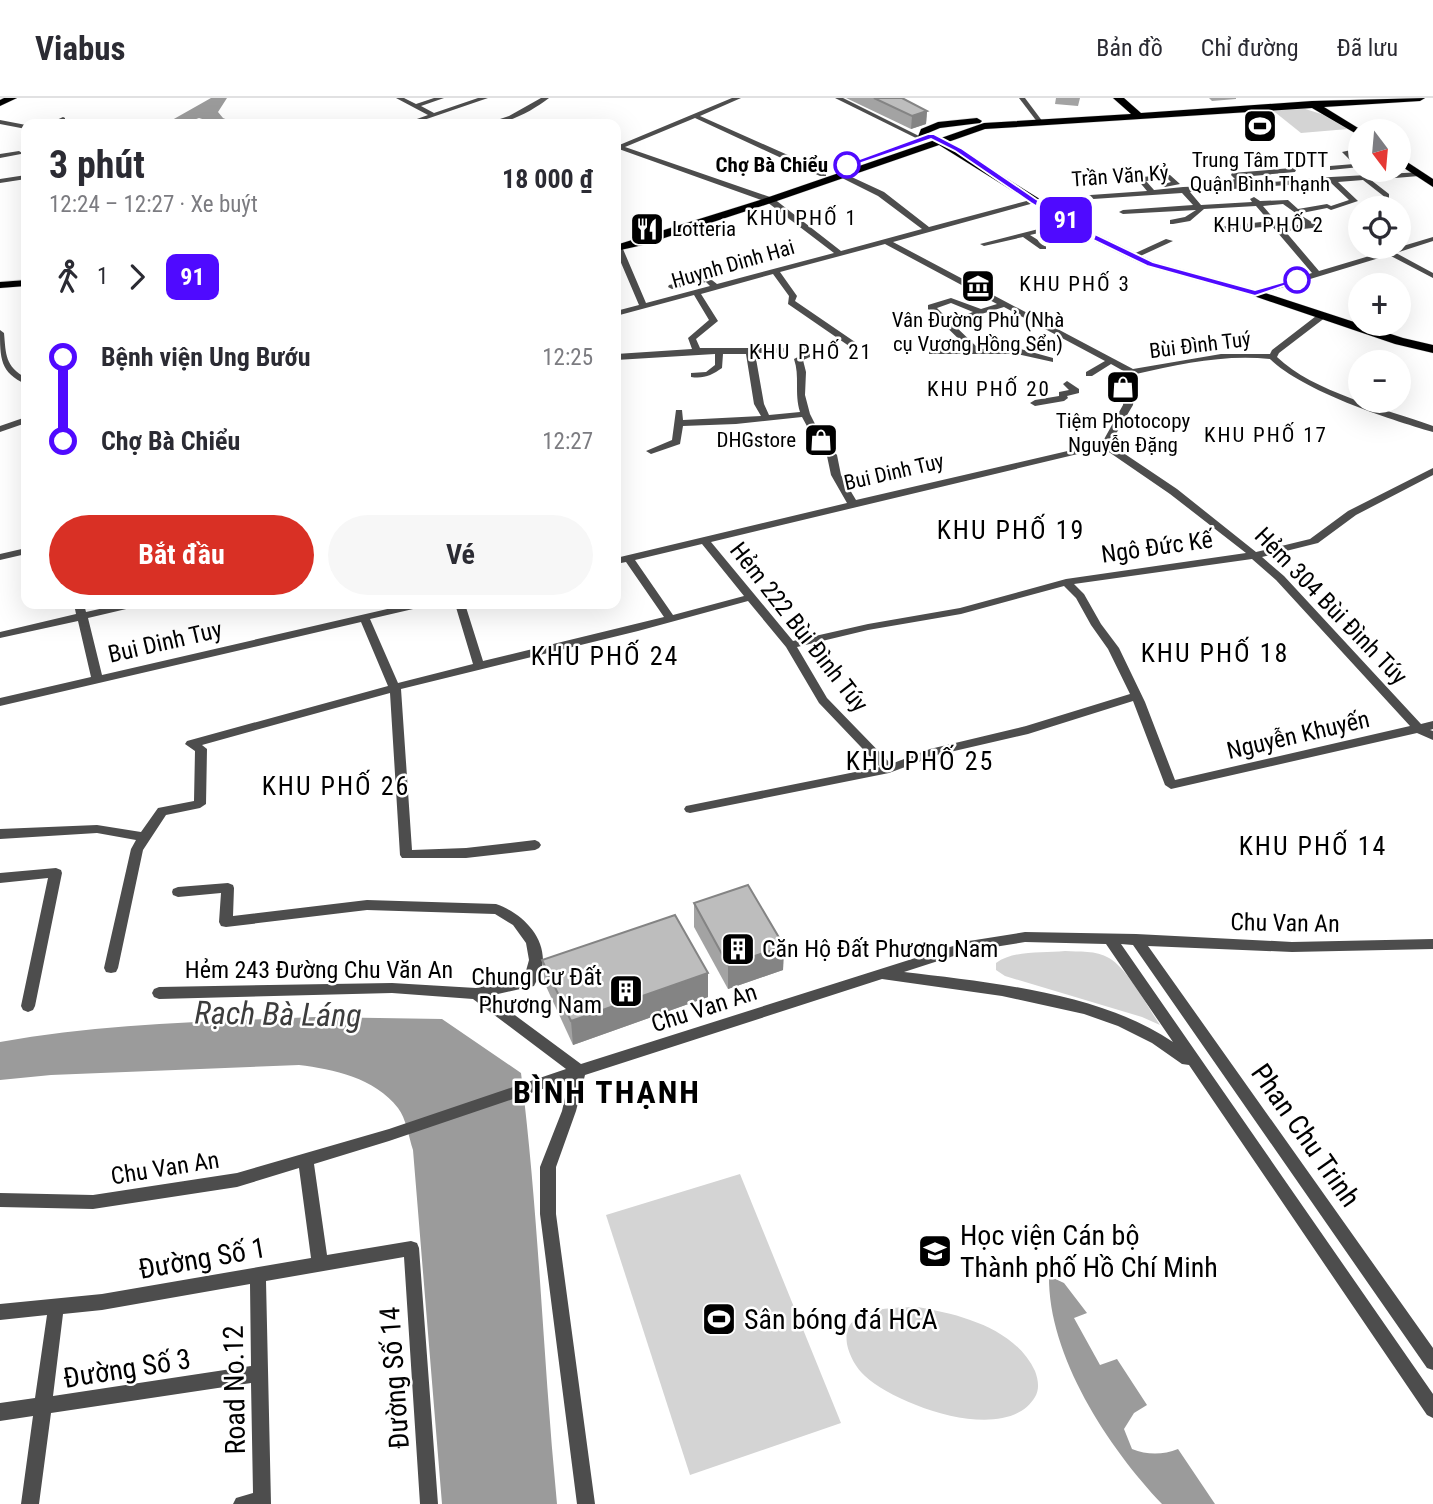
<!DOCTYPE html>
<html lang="vi">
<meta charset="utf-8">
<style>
:root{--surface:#fff;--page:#f7f7f7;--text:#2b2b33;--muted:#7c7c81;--line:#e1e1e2;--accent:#d93025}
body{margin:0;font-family:"Roboto Condensed",sans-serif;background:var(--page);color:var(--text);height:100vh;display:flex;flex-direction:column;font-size:26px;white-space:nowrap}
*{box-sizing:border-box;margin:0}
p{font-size:23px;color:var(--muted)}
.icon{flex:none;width:38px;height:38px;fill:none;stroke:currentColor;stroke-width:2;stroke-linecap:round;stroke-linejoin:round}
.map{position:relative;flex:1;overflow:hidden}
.sheet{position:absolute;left:21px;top:21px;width:600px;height:490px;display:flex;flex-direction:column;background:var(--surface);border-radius:14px;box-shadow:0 7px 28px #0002}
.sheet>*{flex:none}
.badge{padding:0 14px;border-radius:10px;font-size:24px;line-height:46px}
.needle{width:46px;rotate:164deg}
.fabs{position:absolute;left:1348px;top:21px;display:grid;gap:14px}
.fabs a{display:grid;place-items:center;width:63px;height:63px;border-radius:50%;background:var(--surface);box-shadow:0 7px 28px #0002;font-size:35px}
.map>.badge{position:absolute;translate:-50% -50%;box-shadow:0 0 0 4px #fff}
.legs{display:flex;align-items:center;gap:10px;height:77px;padding:0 28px;font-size:23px}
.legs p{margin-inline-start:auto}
.headline{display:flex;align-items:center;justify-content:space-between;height:119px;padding:0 28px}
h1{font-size:38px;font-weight:700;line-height:52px}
.cta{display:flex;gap:14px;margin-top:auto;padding:14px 28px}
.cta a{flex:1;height:80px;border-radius:42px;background:var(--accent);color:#fff;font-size:28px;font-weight:700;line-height:80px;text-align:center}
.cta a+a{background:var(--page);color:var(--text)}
ul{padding:0 28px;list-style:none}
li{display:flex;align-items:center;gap:24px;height:84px;font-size:26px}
li i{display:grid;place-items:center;width:10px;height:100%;margin:0 9px;background:currentColor}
li i::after{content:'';width:18px;height:18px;margin:-9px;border:5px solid;border-radius:50%;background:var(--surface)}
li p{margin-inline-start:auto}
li:first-child i{background:linear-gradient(#0000 50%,currentColor 0)}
li:last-child i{background:linear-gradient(currentColor 50%,#0000 0)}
header{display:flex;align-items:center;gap:42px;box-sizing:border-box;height:98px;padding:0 35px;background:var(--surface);border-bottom:2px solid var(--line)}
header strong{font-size:33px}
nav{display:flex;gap:38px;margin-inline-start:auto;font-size:24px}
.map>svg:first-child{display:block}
</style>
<header>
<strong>Viabus</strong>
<nav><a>Bản đồ</a><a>Chỉ đường</a><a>Đã lưu</a></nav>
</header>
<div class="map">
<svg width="1433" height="1406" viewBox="0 0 1433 1406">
<rect width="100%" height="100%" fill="#fff"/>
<g fill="#d4d4d4">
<polygon points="1302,10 1331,19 1348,31 1301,35 1271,11"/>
<path d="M1065 853C1079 854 1096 852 1109 860 1128 871 1147 908 1160 927L1142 919 1005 878 996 872V865C1014 852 1043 855 1065 853Z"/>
<polygon points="740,1076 841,1325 690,1377 606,1117"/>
<path d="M917 1209C959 1216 1015 1230 1035 1273 1038 1281 1040 1291 1035 1299 1006 1348 896 1307 865 1278 856 1270 849 1257 847 1246 841 1208 893 1210 917 1209Z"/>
</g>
<g fill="#9b9b9b">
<polygon points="211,0 227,0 218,14 223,20 237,26 218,26 199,20 183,26 165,26"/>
<path d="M315 919 442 921 521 975C539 1118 543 1262 557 1406H442L413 1052C409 1040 406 1020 398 1010 375 980 333 971 299 967L51 977 0 982V944C103 925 210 924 315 919Z"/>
<path d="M1049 1178 1064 1185 1087 1215 1074 1220 1100 1267 1117 1261 1147 1307 1134 1315 1124 1331 1132 1351C1147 1357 1163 1357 1178 1351L1215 1406H1162C1108 1349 1048 1258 1049 1178Z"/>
</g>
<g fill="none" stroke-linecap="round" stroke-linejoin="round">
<g stroke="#dbdbdb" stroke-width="1">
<g id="major">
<polygon points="4,0 17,0 0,8 0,2"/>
<polygon points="1113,0 1124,0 1141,15 1312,3 1425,0 1420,3 1324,9 1363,33 1360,33 1360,38 1312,10 985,31 948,44 1096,136 1154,164 1259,193 1403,240 1433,247 1433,255 1395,246 1251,197 1146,168 1088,140 939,47 774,104 643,147 616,153 616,147 766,100 932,43 932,38 941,40 984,25 1131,16"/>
<polygon points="977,20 982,23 980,25 940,30 928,35 925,43 917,41 921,31 938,24"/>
<polygon points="1398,58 1433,81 1433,89 1398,66"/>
<polygon points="26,182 26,188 0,190 0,184"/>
</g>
</g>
<g fill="#4d4d4d" fill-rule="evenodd">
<polygon points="396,0 404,0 416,6 434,0 444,0 421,8 434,15 478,0 488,0 412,26 403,26 428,17"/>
<path d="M541 0H549C532 13 507 27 485 26L509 18Z"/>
<path d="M732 0H741L700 18 826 74V78H820L695 20 625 49 773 100 841 153 922 131 878 98 840 79 839 77 843 75 884 94 929 129 1034 101 1147 93 1137 81 1141 79 1170 77 1180 86 1165 89 1161 87 1171 84 1168 81 1146 83 1154 92 1183 89 1234 87 1229 83 1235 81 1231 77 1232 75 1292 70 1296 72 1295 74 1241 79 1244 82 1237 87 1331 79 1422 74V78H1419L1371 82 1389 96V100H1386L1363 82 1338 84 1358 103 1331 112 1327 110 1297 116 1283 106 1263 108 1281 129 1305 126 1298 120 1302 118 1315 126V130H1312L1285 133 1319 173 1433 139V143L1396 155 1433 175V180L1389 157 1258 197H1252V193L1312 175 1272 128 1220 133 1216 131 1220 129 1269 123 1256 108 1204 111 1190 123 1173 126H1170V122L1185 119 1196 112 1123 116 1119 114 1123 112 1193 107 1182 95 1034 105 893 144 1133 271 1221 256H1270L1272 252 1320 215H1326V219L1279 255 1277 259C1313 294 1386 311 1433 328V334C1388 321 1303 293 1270 261 1225 256 1180 266 1136 276L1133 307 1110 346 1177 391 1256 454 1310 441 1348 413 1433 370V377L1356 417 1318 445 1262 459 1284 478 1421 626 1433 623V631L1430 632 1433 633V642L1417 635 1171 691 1165 687 1133 603 1028 636 937 657 889 675 690 715 686 714 684 711 686 708 880 669 819 605 786 549 748 503 638 533 401 591 412 752 466 750 535 742 539 744 541 747 539 750 535 752 466 760H402L400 757 390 595 202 647 207 651 206 706 200 710 166 717 143 752 118 870 116 874 111 875 106 874 104 870 131 751 136 742 97 735 0 741V731L97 727 141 734 158 710 194 703 195 653 185 646 187 643 388 588 361 524 0 608V600L91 579 78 523 0 540V534L76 516 74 506H84L86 514 122 506H140L139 508 88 520 102 577 409 506H427L426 508 370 521 398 585 473 566 455 506H465L483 563 664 519 626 464 616 466V460L847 405 831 377 827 358 815 343 802 319 736 326 683 328 680 346 651 356 646 353 672 342 676 312H682L683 322 761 318 754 306 746 256H723L722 270C712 277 704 281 691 279V275L706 274 715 267V256L616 262V256L692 251 688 240 709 222 694 197 616 218V213L639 207 616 153V142L620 144 646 205 710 188 706 184 672 191 668 189 669 187 708 179 717 186 834 155 767 104 616 50 617 48ZM1330 84 1349 102 1331 108 1327 106 1298 111 1288 102 1260 103 1254 99 1250 101 1252 104 1201 107 1190 94ZM885 146 997 206 981 211 951 200 928 207V211L969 251H932L929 252V256H1017L1053 264V260L1017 250 979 251 952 225 1004 209 1105 263 1086 274V278H1092L1111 266 1127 275 1123 307 1102 345 856 402 841 377 837 357 823 342 810 316 805 297 806 274 803 262 810 259 809 248H803L802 257 794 261C800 278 794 295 800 314L769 317 764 306 755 255H782L786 252 785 250H700L696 241 718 223 701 196 773 176 789 198 788 206 849 248H855V244L795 203 797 198 780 174ZM951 205 973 214 950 223 937 210ZM1103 350 1170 396 1246 455 1066 481 960 510 868 526 793 543 711 444ZM702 446 744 498 673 517 635 462ZM1252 461 1276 482 1410 628 1175 682 1145 604 1119 550 1101 526 1084 496 1074 486ZM1064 488 1076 500 1091 527 1108 551 1130 596 1026 628 930 651 891 666 827 600 797 549 868 532 961 516Z"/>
<polygon points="835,0 843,0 925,41 920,42"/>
<polygon points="1019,0 1025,0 1043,24 1042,25 1038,25"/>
<polygon points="63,19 65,20 65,22 56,26 48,26"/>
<polygon points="0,22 26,27 26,31 0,26"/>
<polygon points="354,24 360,25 361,26 351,26"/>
<polygon points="1360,50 1360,54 1351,55 1360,63 1360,69 1330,72 1330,68 1354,66 1342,54"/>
<polygon points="19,53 22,55 21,56 0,60 0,56"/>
<polygon points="26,77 26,81 0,85 0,81"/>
<polygon points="1070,123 1073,123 1073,127 1030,137 1046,147 1046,151 1040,151 1023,139 984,148 980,146"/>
<polygon points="1166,141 1173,143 1136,160 1129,158"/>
<path d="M0 232 4 235C6 257 5 268 26 280V286C0 275 0 260 0 232Z"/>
<polygon points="1067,283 1079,291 1079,295 1067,298 1068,300 1064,303 1035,308 1030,305 1035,302 1059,298 1059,294 1069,292 1063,286"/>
<polygon points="26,319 26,325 0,334 0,328"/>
<polygon points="26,450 26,456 0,462 0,456"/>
<polygon points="56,770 61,772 62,775 35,908 33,912 28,914 23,912 21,908 48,780 0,785 0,775"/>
<path d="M228 785 233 787 234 790 233 818 367 802 496 806C519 814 543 835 543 862 543 871 538 880 534 888L489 898 581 966 969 843 1025 834 1136 836 1292 844 1433 841V851L1292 854 1148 848 1433 1250V1272L1427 1270 1133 847 1121 846 1433 1296V1320L1427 1317 1189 967 1182 966 1152 945 1118 928 1084 916 1002 898 882 881 585 977 576 1013 556 1069V1116L595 1406H577L540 1116V1069L562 1013 569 982 389 1043 314 1066 327 1157 411 1143 417 1145 419 1150 438 1406H420L404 1159 266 1183 271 1406H233L236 1400 253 1395 251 1285 51 1315 39 1406H21L33 1318 0 1323V1305L35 1300 47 1217 0 1222V1206L102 1196 311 1160 299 1070 237 1089 93 1111 0 1109V1095L93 1097 237 1075 389 1031 566 971 473 901 392 895 159 901 154 899 152 895 154 891 159 889 392 885 476 890 524 880 529 862 526 845 513 827 495 816 367 812 226 829 221 828 219 824 221 795 178 799 173 797 172 794 173 791 178 789ZM1025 844 1106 846 1173 944C1102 895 988 884 904 874L969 853ZM250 1186 251 1268 53 1298 63 1216 102 1212Z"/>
</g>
<use href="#major" fill="#000" fill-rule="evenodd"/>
</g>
<g fill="#a3a3a3">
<polygon points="846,0 902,0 927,13 926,26 911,31"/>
<polygon points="1056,0 1080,0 1078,8 1055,6"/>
<polygon points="1209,0 1236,0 1236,1 1212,3"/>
<polygon points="694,805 784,848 783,872 728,891 694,829"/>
<polygon points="542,862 708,875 708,899 573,947 545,886"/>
</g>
<g fill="#848484">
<polygon points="927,13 926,26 911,31 912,18"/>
<polygon points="784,848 783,872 728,891 728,867"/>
<polygon points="708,875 708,899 573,947 571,923"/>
</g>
<g fill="#bdbdbd" stroke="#848484" stroke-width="2">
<polygon points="874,0 902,0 927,13 912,18"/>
<polygon points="748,787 784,848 728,867 694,805"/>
<polygon points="675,817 708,875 571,923 542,862"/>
</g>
<polygon fill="#4f0aff" stroke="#fff" stroke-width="2" points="928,36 934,36 961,50 1036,101 1095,136 1153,164 1255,192 1297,180 1301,182 1255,198 1147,168 1089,140 1031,105 955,53 931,41 850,69 843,67"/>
<defs>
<g id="stadium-square" transform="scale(1.75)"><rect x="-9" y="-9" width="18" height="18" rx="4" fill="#000" stroke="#fff"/><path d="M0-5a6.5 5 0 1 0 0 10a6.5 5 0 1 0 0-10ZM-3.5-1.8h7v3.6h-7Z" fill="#fff"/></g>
<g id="restaurant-square" transform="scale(1.75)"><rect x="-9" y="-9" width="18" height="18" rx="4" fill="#000" stroke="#fff"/><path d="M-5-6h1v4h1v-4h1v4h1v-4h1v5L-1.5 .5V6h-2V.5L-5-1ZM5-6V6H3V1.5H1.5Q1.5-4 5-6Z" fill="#fff"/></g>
<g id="museum-square" transform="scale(1.75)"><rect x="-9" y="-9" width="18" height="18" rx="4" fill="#000" stroke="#fff"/><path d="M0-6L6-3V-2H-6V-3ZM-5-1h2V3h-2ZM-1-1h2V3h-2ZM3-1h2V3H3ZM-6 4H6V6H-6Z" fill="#fff"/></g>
<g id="shop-square" transform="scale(1.75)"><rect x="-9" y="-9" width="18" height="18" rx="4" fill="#000" stroke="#fff"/><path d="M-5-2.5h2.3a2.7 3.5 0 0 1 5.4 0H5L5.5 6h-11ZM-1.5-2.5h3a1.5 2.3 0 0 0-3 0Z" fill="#fff"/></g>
<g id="building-square" transform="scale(1.75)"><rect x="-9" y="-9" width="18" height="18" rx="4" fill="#000" stroke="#fff"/><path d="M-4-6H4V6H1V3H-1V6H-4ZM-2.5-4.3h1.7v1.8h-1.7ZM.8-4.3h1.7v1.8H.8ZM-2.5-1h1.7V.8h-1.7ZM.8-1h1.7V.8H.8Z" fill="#fff"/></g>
<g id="university-square" transform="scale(1.75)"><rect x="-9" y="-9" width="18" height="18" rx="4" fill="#000" stroke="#fff"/><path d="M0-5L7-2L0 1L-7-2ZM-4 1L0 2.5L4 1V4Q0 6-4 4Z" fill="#fff"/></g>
</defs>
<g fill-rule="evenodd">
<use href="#stadium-square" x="1260" y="28"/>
<use href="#restaurant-square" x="647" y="131"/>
<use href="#museum-square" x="978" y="188"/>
<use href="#shop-square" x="1123" y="289"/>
<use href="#shop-square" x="821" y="342"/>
<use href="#building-square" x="738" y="851"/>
<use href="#building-square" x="626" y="893"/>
<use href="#university-square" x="935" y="1153"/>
<use href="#stadium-square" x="719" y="1221"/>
</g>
<g fill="#fff" stroke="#4f0aff" stroke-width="3.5">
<circle cx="847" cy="67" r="12"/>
<circle cx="1297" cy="182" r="12"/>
</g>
<g text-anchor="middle" stroke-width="5" stroke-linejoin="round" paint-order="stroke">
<g font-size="21" fill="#000" stroke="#fff">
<text x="1260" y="69">Trung Tâm TDTT<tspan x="1260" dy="24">Quận Bình Thạnh</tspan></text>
<text x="672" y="138" text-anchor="start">Lotteria</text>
<text x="978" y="229">Vân Đường Phủ (Nhà<tspan x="978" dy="24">cụ Vương Hồng Sển)</tspan></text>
<text x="1123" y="330">Tiệm Photocopy<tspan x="1123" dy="24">Nguyễn Đặng</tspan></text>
<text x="796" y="349" text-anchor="end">DHGstore</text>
</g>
<g font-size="21" font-weight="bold" fill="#000" stroke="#fff" text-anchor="end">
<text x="828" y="74">Chợ Bà Chiểu</text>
</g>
<g font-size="21" fill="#000" stroke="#fff">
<text transform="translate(1120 78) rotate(-4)" y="7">Trần Văn Kỷ</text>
<text transform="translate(733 166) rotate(-16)" y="7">Huynh Dinh Hai</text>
<text transform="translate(1200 247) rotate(-7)" y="7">Bùi Đình Tuý</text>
<text transform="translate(894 374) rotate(-13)" y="7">Bui Dinh Tuy</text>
</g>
<g font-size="21" letter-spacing="2" fill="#000" stroke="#fff">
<text x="802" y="127">KHU PHỐ 1</text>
<text x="1269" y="134">KHU PHỐ 2</text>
<text x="1075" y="193">KHU PHỐ 3</text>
<text x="811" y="261">KHU PHỐ 21</text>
<text x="989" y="298">KHU PHỐ 20</text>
<text x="1266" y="344">KHU PHỐ 17</text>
</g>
<g font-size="24" fill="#000" stroke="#fff">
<text transform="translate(1157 449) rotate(-8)" y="8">Ngô Đức Kế</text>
<text transform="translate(1331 508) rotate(46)" y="8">Hẻm 304 Bùi Đình Túy</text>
<text transform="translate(799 529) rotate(52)" y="8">Hẻm 222 Bùi Đình Túy</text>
<text transform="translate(165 544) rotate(-13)" y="8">Bui Dinh Tuy</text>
<text transform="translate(1298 637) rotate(-13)" y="8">Nguyễn Khuyến</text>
<text transform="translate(1285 825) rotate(1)" y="8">Chu Van An</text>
<text x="319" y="880">Hẻm 243 Đường Chu Văn An</text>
<text transform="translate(704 910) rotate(-18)" y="8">Chu Van An</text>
<text transform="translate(165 1070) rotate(-9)" y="8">Chu Van An</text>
</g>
<g font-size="24" fill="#000" stroke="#fff" text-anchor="start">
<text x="762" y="859">Căn Hộ Đất Phương Nam</text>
<text x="602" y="887" text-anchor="end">Chung Cư Đất<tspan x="602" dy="28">Phương Nam</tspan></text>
</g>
<g font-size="26" letter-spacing="2" fill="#000" stroke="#fff">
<text x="1011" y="441">KHU PHỐ 19</text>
<text x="1215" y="564">KHU PHỐ 18</text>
<text x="605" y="567">KHU PHỐ 24</text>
<text x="920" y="672">KHU PHỐ 25</text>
<text x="336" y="697">KHU PHỐ 26</text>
<text x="1313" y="757">KHU PHỐ 14</text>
</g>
<g font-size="28" fill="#000" stroke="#fff">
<text transform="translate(1306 1037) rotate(55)" y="10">Phan Chu Trinh</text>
<text transform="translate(202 1160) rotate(-10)" y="10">Đường Số 1</text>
<text transform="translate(127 1270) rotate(-9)" y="10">Đường Số 3</text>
<text transform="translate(394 1280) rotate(-94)" y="10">Đường Số 14</text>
<text transform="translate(234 1292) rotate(-91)" y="10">Road No.12</text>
</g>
<g font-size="28" fill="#000" stroke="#fff" text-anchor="start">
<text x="960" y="1147">Học viện Cán bộ<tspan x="960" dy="32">Thành phố Hồ Chí Minh</tspan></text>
<text x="744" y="1231">Sân bóng đá HCA</text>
</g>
<g font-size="32" font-style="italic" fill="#3c3c3c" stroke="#fff">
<text transform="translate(278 916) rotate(1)" y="11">Rạch Bà Láng</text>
</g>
<g font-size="32" font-weight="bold" letter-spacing="2" fill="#000" stroke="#fff">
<text x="607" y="1005">BÌNH THẠNH</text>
</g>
</g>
</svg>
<div class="fabs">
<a><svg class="needle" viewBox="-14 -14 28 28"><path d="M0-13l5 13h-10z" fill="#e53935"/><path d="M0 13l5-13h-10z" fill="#7c7c81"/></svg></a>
<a><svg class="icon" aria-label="locate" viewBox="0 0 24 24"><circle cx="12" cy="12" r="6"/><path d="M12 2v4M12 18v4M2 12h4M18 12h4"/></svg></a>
<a>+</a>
<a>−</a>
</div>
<b class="badge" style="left:1066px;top:122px;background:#4f0aff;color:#fff">91</b>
<section class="sheet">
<div class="headline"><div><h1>3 phút</h1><p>12:24 – 12:27 · Xe buýt</p></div><b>18 000 ₫</b></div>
<div class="legs"><svg class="icon" aria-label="walk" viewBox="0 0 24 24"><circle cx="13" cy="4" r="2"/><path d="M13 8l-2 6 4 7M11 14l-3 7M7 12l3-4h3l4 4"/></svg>1<svg class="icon" aria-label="forward" viewBox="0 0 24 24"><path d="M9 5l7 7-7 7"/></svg><b class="badge" style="background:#4f0aff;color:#fff">91</b></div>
<ul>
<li><i style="color:#4f0aff"></i><b>Bệnh viện Ung Bướu</b><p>12:25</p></li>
<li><i style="color:#4f0aff"></i><b>Chợ Bà Chiểu</b><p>12:27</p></li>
</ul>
<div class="cta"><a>Bắt đầu</a><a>Vé</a></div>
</section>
</div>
